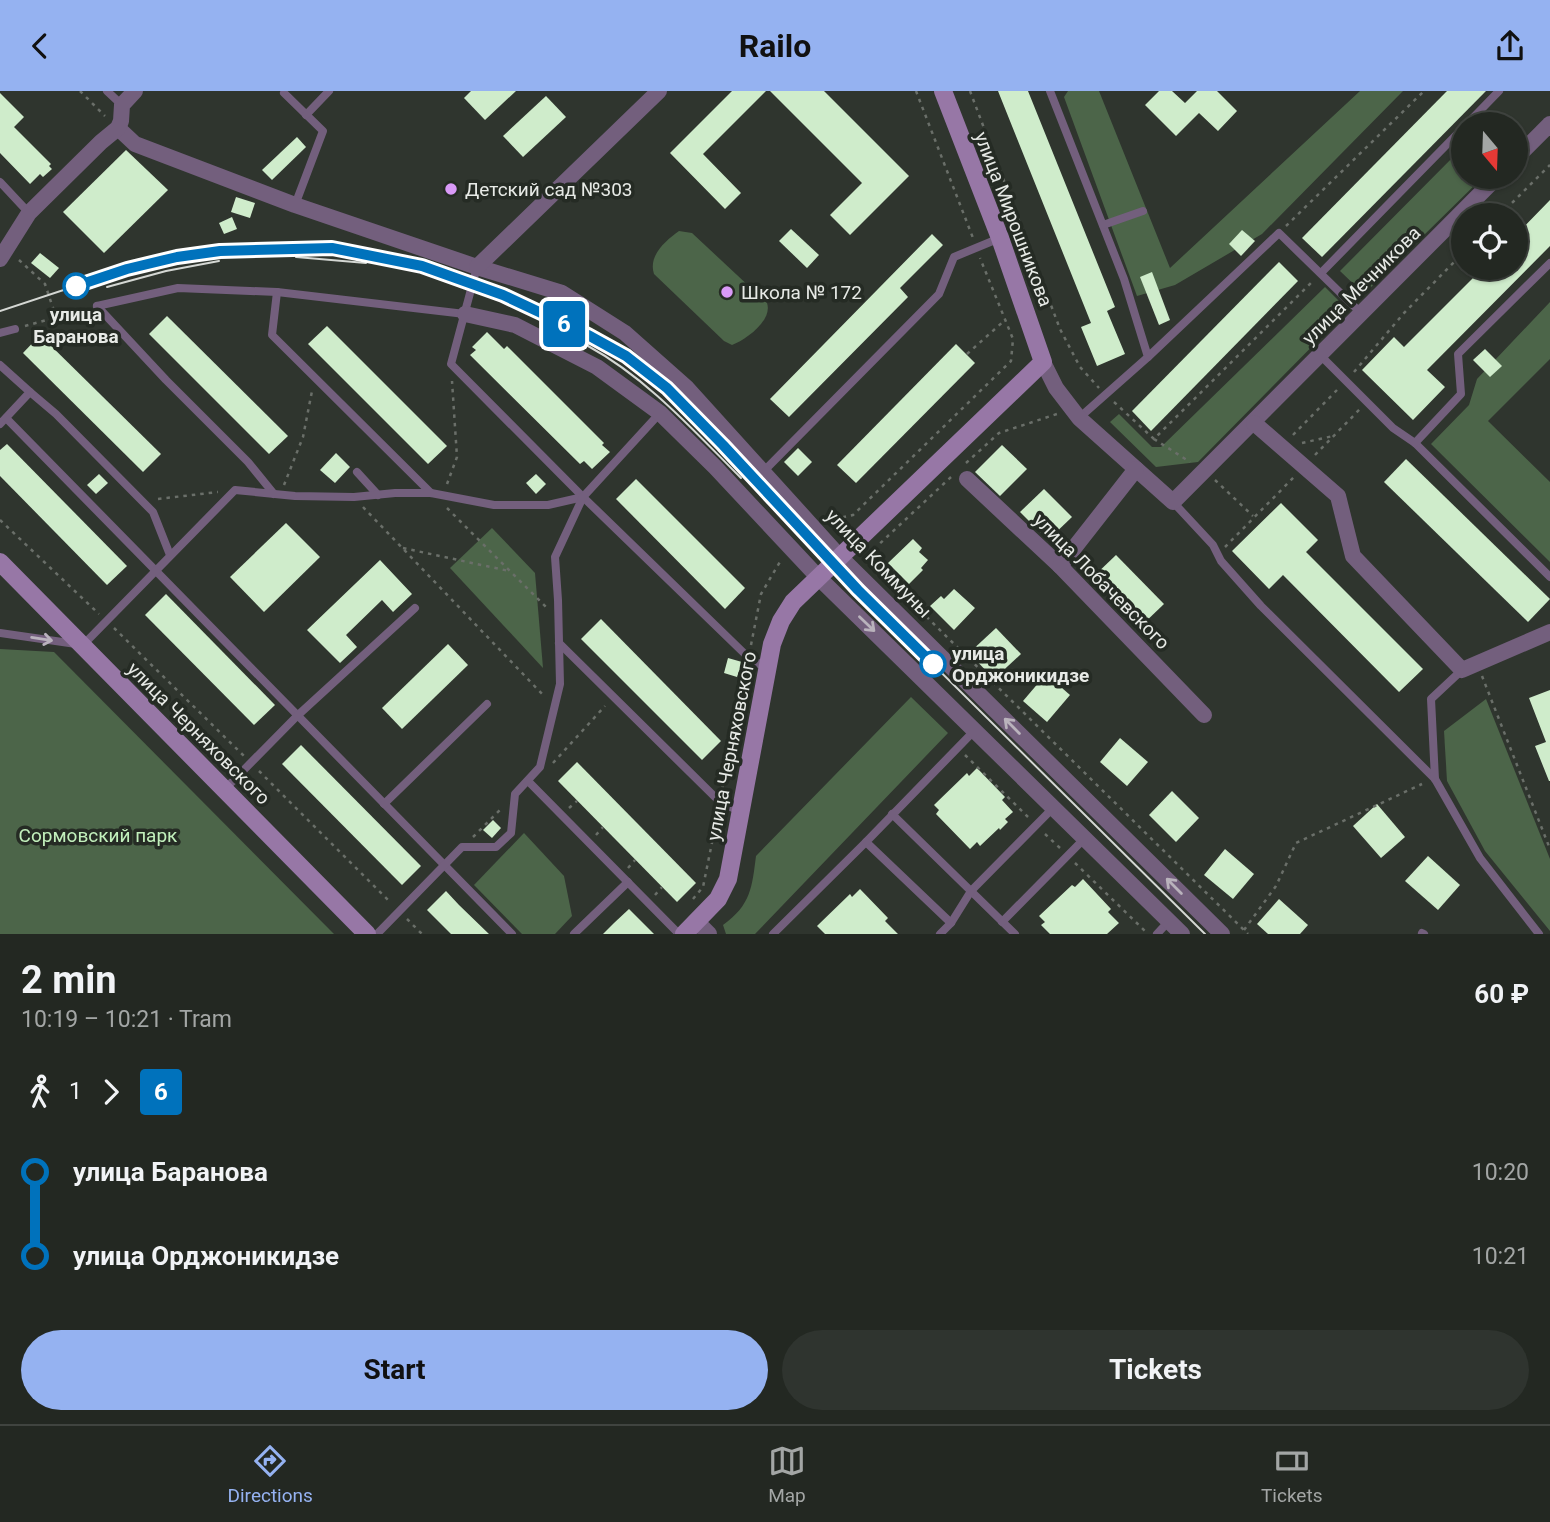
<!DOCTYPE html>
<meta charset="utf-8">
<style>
:root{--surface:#232822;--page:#2f342f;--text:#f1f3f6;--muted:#a3a6a5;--line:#404440;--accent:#95b2f1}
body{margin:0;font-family:Roboto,sans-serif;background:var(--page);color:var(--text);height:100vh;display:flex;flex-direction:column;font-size:26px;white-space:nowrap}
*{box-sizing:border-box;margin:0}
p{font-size:23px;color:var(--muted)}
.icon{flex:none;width:38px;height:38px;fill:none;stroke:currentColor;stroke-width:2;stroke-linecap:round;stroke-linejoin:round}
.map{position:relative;height:843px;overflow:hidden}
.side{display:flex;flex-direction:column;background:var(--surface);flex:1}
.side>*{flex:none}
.badge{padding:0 14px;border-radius:5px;font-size:24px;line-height:46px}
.needle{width:46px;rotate:161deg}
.tools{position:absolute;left:1451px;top:21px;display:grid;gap:14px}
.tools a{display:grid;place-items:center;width:77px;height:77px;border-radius:50%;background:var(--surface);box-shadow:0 2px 5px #0004,0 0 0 2px var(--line);font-size:35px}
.map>.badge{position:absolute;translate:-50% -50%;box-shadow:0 0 0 4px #fff}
.legs{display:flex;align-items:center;gap:10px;height:77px;padding:0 21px;font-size:23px}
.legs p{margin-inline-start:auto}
.summary{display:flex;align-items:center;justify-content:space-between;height:119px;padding:0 21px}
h1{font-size:38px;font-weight:700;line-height:52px}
.button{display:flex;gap:14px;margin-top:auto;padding:14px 21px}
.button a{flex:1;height:80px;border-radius:42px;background:var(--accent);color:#111;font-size:28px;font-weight:700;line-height:80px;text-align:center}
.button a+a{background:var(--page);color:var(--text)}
ul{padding:0 21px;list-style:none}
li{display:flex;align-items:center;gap:24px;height:84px;font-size:26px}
li i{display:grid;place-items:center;width:10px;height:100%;margin:0 9px;background:currentColor}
li i::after{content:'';width:18px;height:18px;margin:-9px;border:5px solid;border-radius:50%;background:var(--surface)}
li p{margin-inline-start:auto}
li:first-child i{background:linear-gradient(#0000 50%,currentColor 0)}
li:last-child i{background:linear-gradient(currentColor 50%,#0000 0)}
header{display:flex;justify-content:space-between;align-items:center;height:91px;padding:0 21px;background:var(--accent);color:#111;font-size:32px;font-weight:700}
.dock{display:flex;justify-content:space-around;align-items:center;height:98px;border-top:2px solid var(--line);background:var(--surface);font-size:19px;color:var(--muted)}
.dock a{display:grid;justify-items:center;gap:4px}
.dock .on{color:var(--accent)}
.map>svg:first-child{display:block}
</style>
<header><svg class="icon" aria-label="back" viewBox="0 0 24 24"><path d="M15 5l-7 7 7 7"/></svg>Railo<svg class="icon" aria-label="share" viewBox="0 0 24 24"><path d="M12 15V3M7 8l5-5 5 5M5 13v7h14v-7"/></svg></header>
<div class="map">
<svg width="1550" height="843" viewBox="0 0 1550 843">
<rect width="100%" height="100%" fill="#2f352e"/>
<g fill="#4c6549">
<polygon points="1068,0 1099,0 1170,177 1360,0 1403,0 1262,143 1175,194 1137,205 1064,6"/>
<polygon points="1463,56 1463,86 1483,86 1364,203 1340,180"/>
<path d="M679 140 692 142 767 212C773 229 746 249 732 254L724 250 654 183C648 165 665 150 679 140Z"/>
<polygon points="1325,196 1348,219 1198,371 1156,376 1110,331 1119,323 1152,356 1161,356"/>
<polygon points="1550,211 1550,268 1488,330 1550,391 1550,471 1431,353 1469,314 1477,288"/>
<polygon points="492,437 535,482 543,577 450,477"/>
<polygon points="0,558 54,561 334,843 0,843"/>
<path d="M911 606 948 642 755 843H726L723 834C751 814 752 796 756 765Z"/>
<polygon points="1486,608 1550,768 1550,840 1485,760 1447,690 1444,640"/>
<polygon points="524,742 564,785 572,825 555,843 522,843 474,794"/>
</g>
<g fill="#cfeccb">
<polygon points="471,0 516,0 485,29 464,7"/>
<polygon points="732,0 766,0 703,63 741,102 725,118 670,62"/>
<polygon points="770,0 824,0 909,85 850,144 830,124 862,92"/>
<polygon points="998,0 1028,0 1115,216 1107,220 1125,263 1097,275 1081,236 1091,232"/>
<polygon points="1159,0 1172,0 1185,12 1197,0 1217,0 1237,20 1218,40 1199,22 1176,45 1145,14"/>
<polygon points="1447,0 1486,0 1322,166 1302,147"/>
<polygon points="0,2 24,26 14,36 51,73 49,75 52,78 43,86 40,83 30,93 0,62"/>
<polygon points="546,5 566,26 523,66 503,45"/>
<polygon points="297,46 306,56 272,89 262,79"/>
<polygon points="126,59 168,99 104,162 63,121"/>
<polygon points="236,106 255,112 250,127 231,121"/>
<polygon points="1550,109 1550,155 1427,279 1445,296 1413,329 1362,279 1394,246 1404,256 1483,177 1516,177 1516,144"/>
<polygon points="232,126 237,138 224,143 219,132"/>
<polygon points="791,138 819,164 807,177 779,150"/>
<polygon points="1242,139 1255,150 1241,165 1229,153"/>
<polygon points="932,143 943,154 900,197 908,206 789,326 770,308"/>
<polygon points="40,162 59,177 50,187 31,172"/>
<polygon points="1279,171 1298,190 1151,340 1132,320"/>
<polygon points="1152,181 1170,229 1159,234 1140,186"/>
<polygon points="167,225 288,345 269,363 149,243"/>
<polygon points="327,235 447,355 428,373 308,253"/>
<polygon points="487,241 504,258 507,255 604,352 602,354 610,361 592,378 584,370 580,373 470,264 476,259 472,256"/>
<polygon points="40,244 161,363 143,381 23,262"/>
<polygon points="956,253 975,272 856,392 837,374"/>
<polygon points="1485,258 1502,275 1490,286 1473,269"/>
<polygon points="7,353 127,475 107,494 0,385 0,359"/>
<polygon points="1002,354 1027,378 1000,405 975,381"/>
<polygon points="798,357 812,371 798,385 784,371"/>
<polygon points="336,362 350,376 335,392 320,379"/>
<polygon points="1406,368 1550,508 1528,531 1384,391"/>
<polygon points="99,383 108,392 96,403 87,394"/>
<polygon points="536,383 546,393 536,403 526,392"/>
<polygon points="636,388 745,497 725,518 616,408"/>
<polygon points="1044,398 1072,426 1048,449 1020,421"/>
<polygon points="1281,412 1318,449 1306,461 1423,578 1399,601 1283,484 1269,498 1232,460"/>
<polygon points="286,432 320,466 264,521 230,486"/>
<polygon points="913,448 922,457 919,461 928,469 921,477 923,479 909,493 888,472"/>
<polygon points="1116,464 1164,513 1140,536 1092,487"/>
<polygon points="380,469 412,503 393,521 382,509 346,544 357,556 340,572 307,539"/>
<polygon points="954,498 975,517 954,539 930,515 941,505 944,508"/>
<polygon points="166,503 275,614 254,634 145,524"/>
<polygon points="601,528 721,650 702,669 581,548"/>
<polygon points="996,537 1021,563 994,588 969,562"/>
<polygon points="448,553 468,574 402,638 382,617"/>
<polygon points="728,567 742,571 737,586 724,582"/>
<polygon points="1046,583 1070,604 1047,631 1023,610"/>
<polygon points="1550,599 1550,690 1549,690 1535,655 1546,651 1529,607"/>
<polygon points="1120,647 1148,671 1127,695 1100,671"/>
<polygon points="301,654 421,775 402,794 282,673"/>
<polygon points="577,671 696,792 677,811 558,690"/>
<polygon points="977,677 1005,706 1002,709 1013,721 1005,728 1008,731 1000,739 999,737 980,755 977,751 970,758 936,723 939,719 934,714 967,682 969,685"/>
<polygon points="1172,700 1199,727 1176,751 1149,724"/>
<polygon points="1377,713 1405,746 1381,767 1353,735"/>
<polygon points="493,729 501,737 492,747 483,739"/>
<polygon points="1225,758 1254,783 1233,808 1204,784"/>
<polygon points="1428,765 1460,794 1438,819 1405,790"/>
<polygon points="1083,788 1111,818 1108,821 1119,832 1107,843 1050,843 1041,834 1045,831 1039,825 1072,794 1075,796"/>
<polygon points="860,798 888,827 885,830 898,843 825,843 817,835 850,803 852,806"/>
<polygon points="446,800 459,814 489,843 451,843 427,819"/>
<polygon points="1279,808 1308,834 1300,843 1268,843 1257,833"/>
<polygon points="629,818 654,843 603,843 614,832"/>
</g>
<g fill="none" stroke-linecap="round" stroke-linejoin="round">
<g stroke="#6a6f69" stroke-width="2.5" stroke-dasharray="3.5 5" stroke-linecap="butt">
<polyline points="80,0 105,25"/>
<polyline points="916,0 973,147"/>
<polyline points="970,0 1060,238 1080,276 1099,297"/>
<polyline points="1500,124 1550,74"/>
<polyline points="1286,135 1424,0"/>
<polyline points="19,169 45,193 56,226"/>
<polyline points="25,235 86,218"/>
<polyline points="967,263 1005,229"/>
<polyline points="1354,281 1404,222 1463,162"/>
<polyline points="1114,311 1154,348 1312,191"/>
<polyline points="1293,344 1337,299"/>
<polyline points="1154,348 1190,371"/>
<polyline points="1302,352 1333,345"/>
<polyline points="1315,364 1360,318"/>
<polyline points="966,372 999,342 1057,323"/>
<polyline points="1215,389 1253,425"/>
<polyline points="447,393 457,366 452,290"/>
<polyline points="284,394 303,346 312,300"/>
<polyline points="158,408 218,401"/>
<polyline points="363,416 545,606"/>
<polyline points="447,417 546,516"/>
<polyline points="0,429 99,523"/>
<polyline points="826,430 853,424 1011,270 1013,248 980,167"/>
<polyline points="1225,456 1294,386"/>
<polyline points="403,457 509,480"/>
<polyline points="874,458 951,386"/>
<polyline points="873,459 867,467 1248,843"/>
<polyline points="114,537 244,665"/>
<polyline points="751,554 761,503 781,469"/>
<polyline points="1482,585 1550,758"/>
<polyline points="965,664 1028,726"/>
<polyline points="553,672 605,615"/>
<polyline points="259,680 390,811"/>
<polyline points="722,698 746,578"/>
<polyline points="569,717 577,710"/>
<polyline points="1045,743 1060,757"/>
<polyline points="596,744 603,736"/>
<polyline points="473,746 503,716"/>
<polyline points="1075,772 1146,841"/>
<polyline points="628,777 635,769"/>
<polyline points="655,804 662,796"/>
<polyline points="693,808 703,796 718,722"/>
<polyline points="407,828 422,843"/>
<polyline points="1244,839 1276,795 1296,752 1422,693"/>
</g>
<g stroke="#735f7d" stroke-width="8">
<polyline points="107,0 122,14"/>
<polyline points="1050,0 1124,188 1148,266 1079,327"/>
<polyline points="284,2 323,40 295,114"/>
<polyline points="306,24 329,0"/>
<polyline points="1467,33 1499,0"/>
<polyline points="0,91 29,122"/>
<polyline points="1103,134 1143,120"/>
<polyline points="477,176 451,273 583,406 748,566 766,577"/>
<polyline points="1321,182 1463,37"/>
<polyline points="277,201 272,244 431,402"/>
<polyline points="97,215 178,197 277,201 465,223"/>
<polyline points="97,215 166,289 248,371 274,403"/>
<polyline points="0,242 15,238"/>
<polyline points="1321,265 1393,337 1415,352 1550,486"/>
<polyline points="1148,266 1279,142 1362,223"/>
<polyline points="0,274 30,301 0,333"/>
<polyline points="30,301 56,323 153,421 170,464"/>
<polyline points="6,327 512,843"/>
<polyline points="1415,352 1461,303 1458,263 1550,172"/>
<polyline points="357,381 378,404"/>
<polyline points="763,381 939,203 954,166 1000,147"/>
<polyline points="1173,411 1213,454 1221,470 1261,515 1435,688 1480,767 1539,843"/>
<polyline points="0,542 83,554 235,399 295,405 354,406 395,402 431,402 494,414 548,414 583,406"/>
<polyline points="559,552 720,711 739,720"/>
<polyline points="1435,688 1431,608 1462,579"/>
<polyline points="528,690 679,843"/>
<polyline points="225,698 297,625 415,517"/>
<polyline points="384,713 487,613"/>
<polyline points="892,723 1015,843"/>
<polyline points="1002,831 1085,747"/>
<polyline points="951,832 866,751 976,638"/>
<polyline points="1422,842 1424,843"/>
<polyline points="377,843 462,756 496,756 511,742 515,703 540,676 560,593 558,509 555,466 583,406 660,322"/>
<polyline points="574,843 628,791"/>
<polyline points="773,843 866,751"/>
<polyline points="940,843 951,832 971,800 1054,716"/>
<polyline points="1157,843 1169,830"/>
</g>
<g stroke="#735f7d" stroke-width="16">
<polyline points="118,37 135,53 295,114 477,176 562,202 625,242 687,297 840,466 1222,843"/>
<polyline points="1516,67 1550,33"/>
<polyline points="0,168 29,122 101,51 118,37 121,30 122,14 135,0"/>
<polyline points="477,176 659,0"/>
<polyline points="465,223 515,234 597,276 660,322 715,376 818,486 1182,843"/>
<polyline points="1043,271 1056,297 1079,327 1173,411 1497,86"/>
<polyline points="1254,332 1338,405 1353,465 1462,579 1550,541"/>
<polyline points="967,388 1060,475 1204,624"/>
<polyline points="1060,475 1136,378"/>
<polyline points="697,831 709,843"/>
</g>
<g stroke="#9777a6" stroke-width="18">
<polyline points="0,471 367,843"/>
<polyline points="684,843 718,808 728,788 772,553 781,530 793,511 1043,271 1000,147 943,0"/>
</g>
<g stroke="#d4d7d3" stroke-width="2">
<polyline points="296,166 366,172"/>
<polyline points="107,196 166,180 219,170"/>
<polyline points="0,220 127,178 177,166 220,160 332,157 399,169 452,184 503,204 588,244 626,265 667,297 723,353 858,499 1205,843"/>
<path d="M588 255C647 287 694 340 741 387"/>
</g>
</g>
<defs><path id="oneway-shaft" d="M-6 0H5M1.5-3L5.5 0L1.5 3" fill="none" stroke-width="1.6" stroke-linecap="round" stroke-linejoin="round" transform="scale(1.75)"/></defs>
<g stroke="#b9b2bc">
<use href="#oneway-shaft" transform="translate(867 533) rotate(44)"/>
<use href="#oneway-shaft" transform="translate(42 548) rotate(9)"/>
<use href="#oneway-shaft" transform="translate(1012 635) rotate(-135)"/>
<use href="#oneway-shaft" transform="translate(1174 795) rotate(-135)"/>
</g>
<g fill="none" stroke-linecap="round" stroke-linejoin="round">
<g stroke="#fff" stroke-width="16">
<polyline id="line-1" points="76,195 127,178 177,166 220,160 332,157 422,175 503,204 588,244 626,265 667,297 723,354 858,499 933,573"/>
</g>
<use href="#line-1" stroke="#0072bc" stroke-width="10"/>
</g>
<g fill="#d99af7" stroke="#252b24" stroke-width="2.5">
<circle cx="451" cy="98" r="7"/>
<circle cx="727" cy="201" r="7"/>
</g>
<g fill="#fff" stroke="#0072bc" stroke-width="3.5">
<circle cx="76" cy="195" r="12"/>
<circle cx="933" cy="573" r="12"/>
</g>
<g text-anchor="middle" stroke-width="7" stroke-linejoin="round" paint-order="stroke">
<g font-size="19" fill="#e7eae6" stroke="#252b24" text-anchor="start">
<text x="465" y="105">Детский сад №303</text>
<text x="741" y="208">Школа № 172</text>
</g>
<g font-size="19" fill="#e7eae6" stroke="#252b24">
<text transform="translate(1014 128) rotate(69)" y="7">улица Мирошникова</text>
<text transform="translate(1361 194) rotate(-45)" y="7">улица Мечникова</text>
<text transform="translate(879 472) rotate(46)" y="7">улица Коммуны</text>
<text transform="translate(1102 490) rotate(45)" y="7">улица Лобачевского</text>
<text transform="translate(199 642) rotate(45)" y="7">улица Черняховского</text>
<text transform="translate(731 655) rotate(-79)" y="7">улица Черняховского</text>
</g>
<g font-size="19" font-weight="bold" fill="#e7eae6" stroke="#252b24">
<text x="76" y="230">улица<tspan x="76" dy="22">Баранова</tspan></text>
<text x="952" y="569" text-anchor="start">улица<tspan x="952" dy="22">Орджоникидзе</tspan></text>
</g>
<g font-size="19" fill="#c2f0bc" stroke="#252b24">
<text x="98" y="751">Сормовский парк</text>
</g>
</g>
</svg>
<div class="tools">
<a><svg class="needle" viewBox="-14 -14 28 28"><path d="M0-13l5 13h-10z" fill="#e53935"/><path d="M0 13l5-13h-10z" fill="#a3a6a5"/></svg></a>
<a><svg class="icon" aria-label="locate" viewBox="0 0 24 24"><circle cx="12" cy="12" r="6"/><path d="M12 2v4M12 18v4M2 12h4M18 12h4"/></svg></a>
</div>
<b class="badge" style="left:564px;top:233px;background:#0072bc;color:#fff">6</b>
</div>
<section class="side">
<div class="summary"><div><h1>2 min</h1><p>10:19 – 10:21 · Tram</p></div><b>60 ₽</b></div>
<div class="legs"><svg class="icon" aria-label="walk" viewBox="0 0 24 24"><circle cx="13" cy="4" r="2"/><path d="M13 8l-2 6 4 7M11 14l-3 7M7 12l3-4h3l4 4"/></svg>1<svg class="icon" aria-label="forward" viewBox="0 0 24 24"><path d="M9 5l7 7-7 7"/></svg><b class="badge" style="background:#0072bc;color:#fff">6</b></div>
<ul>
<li><i style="color:#0072bc"></i><b>улица Баранова</b><p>10:20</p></li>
<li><i style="color:#0072bc"></i><b>улица Орджоникидзе</b><p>10:21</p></li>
</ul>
<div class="button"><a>Start</a><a>Tickets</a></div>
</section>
<nav class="dock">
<a class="on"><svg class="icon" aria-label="directions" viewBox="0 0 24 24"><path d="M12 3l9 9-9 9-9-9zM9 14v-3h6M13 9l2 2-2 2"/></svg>Directions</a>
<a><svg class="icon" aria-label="map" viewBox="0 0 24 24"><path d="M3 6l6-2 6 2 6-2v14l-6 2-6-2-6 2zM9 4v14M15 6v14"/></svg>Map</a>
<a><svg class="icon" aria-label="tickets" viewBox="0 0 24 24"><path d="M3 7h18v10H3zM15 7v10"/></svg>Tickets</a>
</nav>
